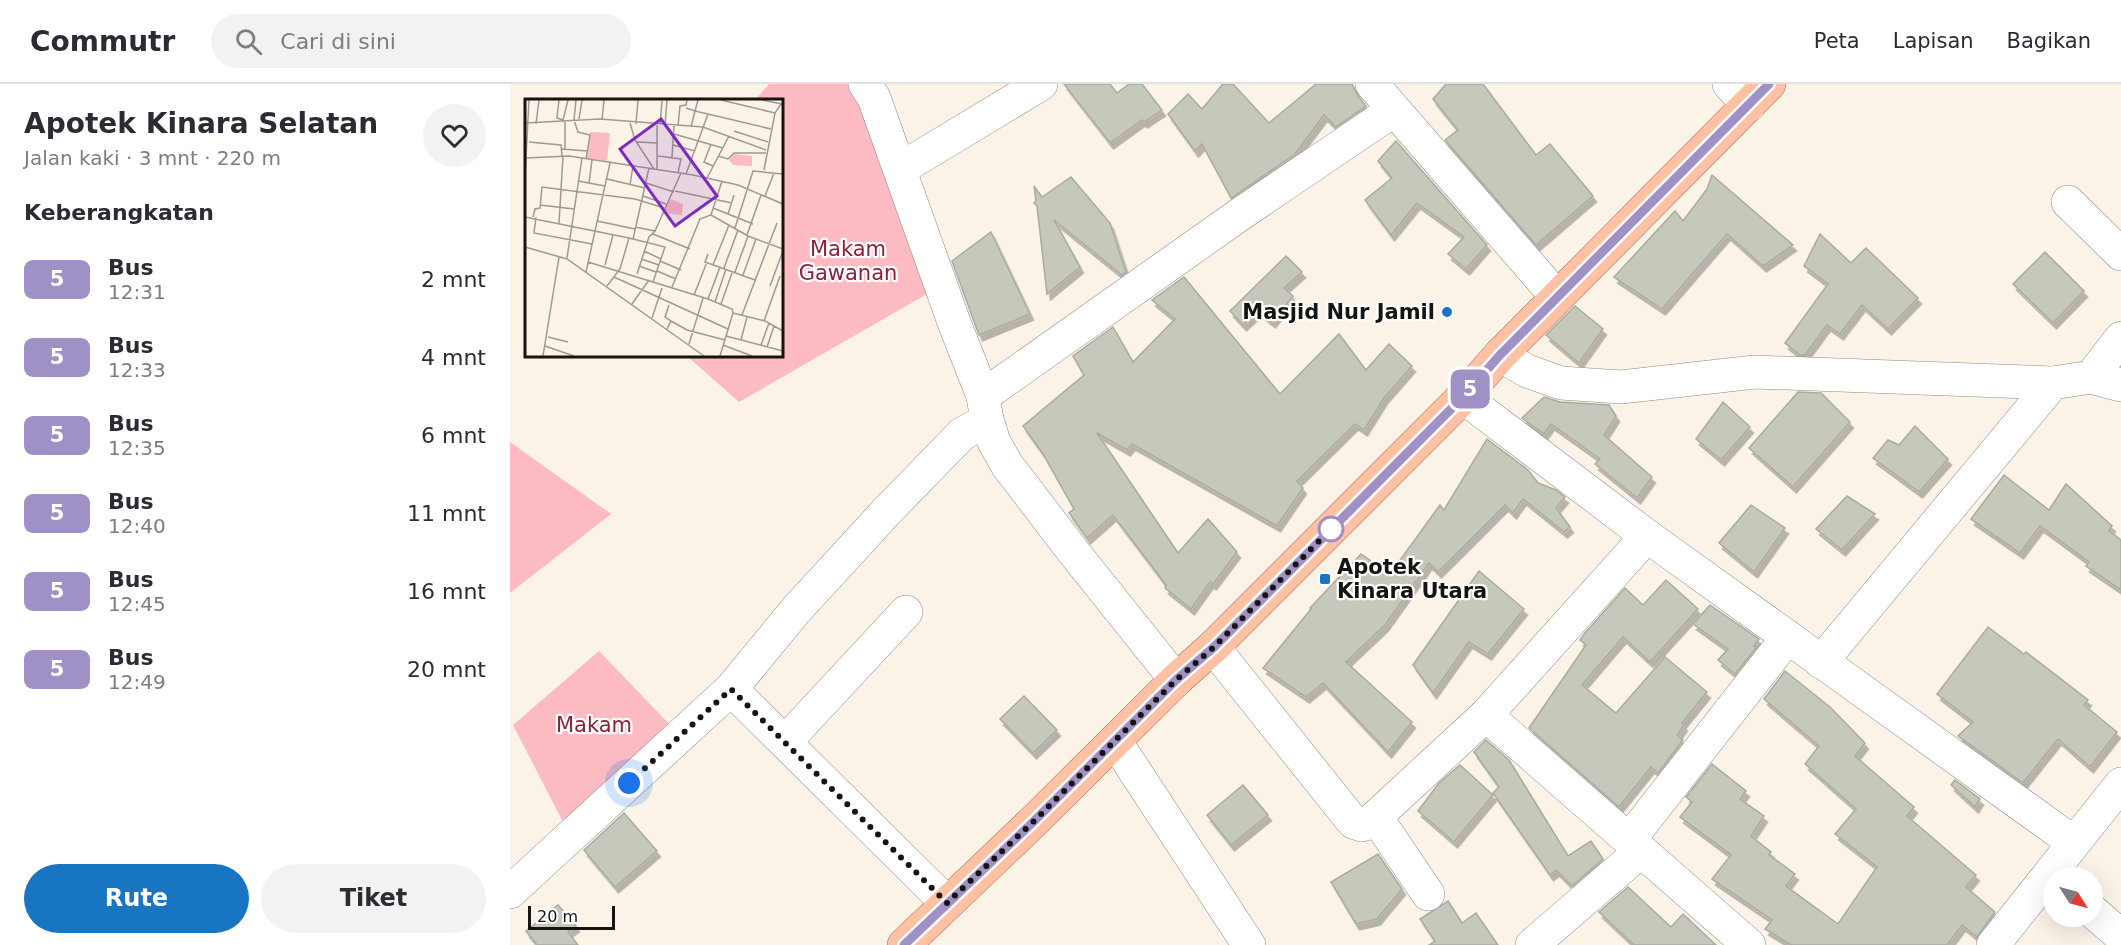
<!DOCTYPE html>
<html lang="id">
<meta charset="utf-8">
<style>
:root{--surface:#fff;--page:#f2f2f3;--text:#2b2b33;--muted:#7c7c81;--line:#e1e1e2;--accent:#1875c2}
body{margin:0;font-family:"DejaVu Sans",sans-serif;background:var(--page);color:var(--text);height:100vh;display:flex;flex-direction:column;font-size:22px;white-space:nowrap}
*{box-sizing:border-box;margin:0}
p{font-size:20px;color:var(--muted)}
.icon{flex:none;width:33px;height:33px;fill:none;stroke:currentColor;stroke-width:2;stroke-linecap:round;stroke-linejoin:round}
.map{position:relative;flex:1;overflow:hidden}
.sheet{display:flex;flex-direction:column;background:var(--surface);width:510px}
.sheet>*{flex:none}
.badge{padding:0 12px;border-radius:9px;font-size:21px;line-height:39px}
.needle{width:39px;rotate:126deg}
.tools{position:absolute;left:1533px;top:783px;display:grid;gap:12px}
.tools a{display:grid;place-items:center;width:60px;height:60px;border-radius:50%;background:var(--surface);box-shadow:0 6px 24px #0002;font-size:30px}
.scale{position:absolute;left:18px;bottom:15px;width:87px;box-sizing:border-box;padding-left:6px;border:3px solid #161310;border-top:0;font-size:16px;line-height:21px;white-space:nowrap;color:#161310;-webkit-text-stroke:4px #fff;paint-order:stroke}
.you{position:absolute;width:30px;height:30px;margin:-15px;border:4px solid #fff;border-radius:50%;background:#1a73e8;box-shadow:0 0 0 9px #1a73e833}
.map>.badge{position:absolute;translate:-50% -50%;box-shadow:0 0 0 3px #fff}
h2{padding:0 24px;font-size:22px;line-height:54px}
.round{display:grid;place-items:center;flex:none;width:63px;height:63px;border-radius:32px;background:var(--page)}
.summary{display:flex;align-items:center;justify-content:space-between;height:102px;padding:0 24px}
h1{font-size:28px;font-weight:700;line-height:45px}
.action{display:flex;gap:12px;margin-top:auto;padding:12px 24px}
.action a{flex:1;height:69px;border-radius:36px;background:var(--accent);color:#fff;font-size:24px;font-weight:700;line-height:69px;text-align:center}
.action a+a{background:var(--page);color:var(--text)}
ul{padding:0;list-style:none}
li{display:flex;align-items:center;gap:18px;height:78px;padding:0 24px}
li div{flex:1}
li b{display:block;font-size:22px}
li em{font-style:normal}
li .badge{min-width:66px;font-weight:700;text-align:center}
header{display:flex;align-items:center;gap:36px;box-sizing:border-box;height:84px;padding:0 30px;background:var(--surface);border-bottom:2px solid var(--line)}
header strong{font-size:28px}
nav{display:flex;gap:33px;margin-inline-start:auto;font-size:21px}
.search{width:420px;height:54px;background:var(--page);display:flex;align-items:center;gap:15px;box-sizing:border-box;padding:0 21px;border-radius:33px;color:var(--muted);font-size:22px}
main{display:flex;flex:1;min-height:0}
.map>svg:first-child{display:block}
</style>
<header>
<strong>Commutr</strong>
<div class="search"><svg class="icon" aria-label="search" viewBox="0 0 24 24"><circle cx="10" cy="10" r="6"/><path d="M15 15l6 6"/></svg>Cari di sini</div>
<nav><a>Peta</a><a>Lapisan</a><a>Bagikan</a></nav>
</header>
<main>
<section class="sheet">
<div class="summary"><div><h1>Apotek Kinara Selatan</h1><p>Jalan kaki · 3 mnt · 220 m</p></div><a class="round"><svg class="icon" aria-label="heart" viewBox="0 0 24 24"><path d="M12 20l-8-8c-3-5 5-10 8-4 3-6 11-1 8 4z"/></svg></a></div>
<h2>Keberangkatan</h2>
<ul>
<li><span class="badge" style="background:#9f91c5;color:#fff">5</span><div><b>Bus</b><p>12:31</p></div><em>2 mnt</em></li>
<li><span class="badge" style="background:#9f91c5;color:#fff">5</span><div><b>Bus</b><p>12:33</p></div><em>4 mnt</em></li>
<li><span class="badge" style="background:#9f91c5;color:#fff">5</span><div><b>Bus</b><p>12:35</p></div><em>6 mnt</em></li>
<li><span class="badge" style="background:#9f91c5;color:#fff">5</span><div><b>Bus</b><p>12:40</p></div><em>11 mnt</em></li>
<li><span class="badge" style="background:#9f91c5;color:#fff">5</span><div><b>Bus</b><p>12:45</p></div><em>16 mnt</em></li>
<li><span class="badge" style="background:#9f91c5;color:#fff">5</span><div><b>Bus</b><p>12:49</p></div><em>20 mnt</em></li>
</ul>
<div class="action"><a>Rute</a><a>Tiket</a></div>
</section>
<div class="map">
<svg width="1611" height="861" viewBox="0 0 1611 861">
<defs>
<filter id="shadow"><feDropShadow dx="3.5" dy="6" stdDeviation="0" flood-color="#0004"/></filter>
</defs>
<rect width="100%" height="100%" fill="#fbf3e8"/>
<g fill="#fcbac2">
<polygon points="259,0 341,0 363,39 417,210 229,318 177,272 272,272 272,16 245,16"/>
<polygon points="0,358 101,430 0,509"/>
<polygon points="89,567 160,641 54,740 3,641"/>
</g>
<g fill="#c7c8bc" stroke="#a9ab9f" stroke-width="1.5" filter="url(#shadow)">
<polygon points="554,0 600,0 607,9 619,0 632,0 652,26 634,38 632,36 600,59"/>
<polygon points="713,0 723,0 759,39 806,0 842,0 848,12 856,22 826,43 814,31 785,70 721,114 692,60 685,67 658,30 678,10 692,25"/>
<polygon points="936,0 973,0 1026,71 1040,60 1083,112 1026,161 935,56 948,46 923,15"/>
<polygon points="886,57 977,161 956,185 938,170 954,153 907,119 881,151 855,116 882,94 868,77"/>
<polygon points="1202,91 1283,161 1253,182 1217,150 1152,225 1104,193 1165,127 1173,137 1197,105"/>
<polygon points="561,93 600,139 616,188 612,191 544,136 570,183 537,210 527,122 524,119 526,117 524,102 532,113"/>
<polygon points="481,148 520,230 469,251 442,177"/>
<polygon points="1310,150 1341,179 1356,164 1408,214 1378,245 1352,221 1330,250 1317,241 1295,271 1290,271 1275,259 1318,200 1294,182"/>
<polygon points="1535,168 1574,207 1543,239 1503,200"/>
<polygon points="776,172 792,188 774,204 783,212 762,238 748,227 733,241 720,227"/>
<polygon points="674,193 770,310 829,250 856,286 879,260 902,282 874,314 854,346 845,340 787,397 793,404 767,442 622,360 617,366 587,349 668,469 698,435 727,468 703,500 700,498 681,525 655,504 656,501 603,431 577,454 559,429 564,425 533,370 513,342 574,291 563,272 603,243 623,278 665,235 642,216"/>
<polygon points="1065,222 1093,245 1069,279 1036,251"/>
<polygon points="1288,308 1311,309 1340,338 1283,403 1239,364"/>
<polygon points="1034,313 1050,318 1099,321 1106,332 1094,351 1142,393 1127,414 1085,380 1090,375 1041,340 1034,350 1012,334"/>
<polygon points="1213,318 1240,343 1211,376 1186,355"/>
<polygon points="1405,342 1438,375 1409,408 1363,374 1378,356 1389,361"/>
<polygon points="977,355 1018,386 1028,399 1046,406 1055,413 1046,424 1060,443 1054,448 1013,415 1003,429 995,421 928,488 919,479 875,541 836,578 902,638 878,668 813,599 796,613 753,584 801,525 800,524 851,470 880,490 930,421 934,426"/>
<polygon points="1494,391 1539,426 1556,400 1602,442 1599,447 1611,456 1611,506 1576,482 1579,478 1530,442 1510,469 1461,435"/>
<polygon points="1337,412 1365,430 1332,466 1306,445"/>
<polygon points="1241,421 1275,444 1244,488 1209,459"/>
<polygon points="969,487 1014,525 978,570 959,558 923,609 903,581"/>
<polygon points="1156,496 1188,525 1140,578 1113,553 1072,601 1106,629 1155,573 1197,608 1172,639 1174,641 1167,651 1173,656 1148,689 1141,683 1109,723 1019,644 1076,561 1070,556 1075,549 1115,504 1133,521"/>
<polygon points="1200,521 1249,555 1244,562 1246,564 1225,590 1208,576 1218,565 1183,540"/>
<polygon points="1478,543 1514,570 1516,568 1578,616 1574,621 1607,648 1580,683 1548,655 1513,699 1448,652 1463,638 1427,610"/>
<polygon points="1275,587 1320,623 1355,659 1345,672 1404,723 1397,732 1466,791 1456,803 1485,828 1467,853 1452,841 1437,861 1281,861 1255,845 1262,836 1202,795 1221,771 1170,733 1182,718 1176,713 1202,680 1236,707 1230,715 1254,732 1241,752 1261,768 1259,771 1285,790 1276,802 1328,840 1367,783 1325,750 1346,725 1295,680 1309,662 1254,615"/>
<polygon points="514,612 547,646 523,669 490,635"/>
<polygon points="976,656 999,676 1058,772 1081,757 1093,775 1062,802 1046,786 1040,791 983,709 989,703 964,668"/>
<polygon points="950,681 983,711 944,758 908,727 929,699"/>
<polygon points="1445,696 1470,715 1465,723 1441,701"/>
<polygon points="733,701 758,731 721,761 697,731"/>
<polygon points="114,729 147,767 105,803 74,766"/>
<polygon points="868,770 892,805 867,835 846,840 821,798"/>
<polygon points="1118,803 1161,843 1173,830 1206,861 1124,861 1089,828"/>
<polygon points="938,817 952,839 966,829 988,861 919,861 925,857 910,835"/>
<polygon points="48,821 66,842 58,848 68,861 27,861 16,847"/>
</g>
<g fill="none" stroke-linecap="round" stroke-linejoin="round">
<g stroke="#90897f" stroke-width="34">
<g id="minor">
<polyline points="355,0 364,14 445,241 473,312 477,336 484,358 497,381 562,466 666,596"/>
<polyline points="862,0 1047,213"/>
<polyline points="1219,0 1239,21"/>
<polyline points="390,85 531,0"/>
<polyline points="1558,118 1611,170"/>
<polyline points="990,271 1017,287 1051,299 1111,303 1245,288 1543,299 1581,293 1611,301"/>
<polyline points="1581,293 1611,254"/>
<polyline points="473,312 729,131 884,26"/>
<polyline points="953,313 1137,452 1563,758"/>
<polyline points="703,563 843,738 852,741 859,739 976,631 1137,452"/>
<polyline points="1311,578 1543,299"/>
<polyline points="221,605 437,819"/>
<polyline points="976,631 1239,861"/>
<polyline points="605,657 739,861"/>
<polyline points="275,658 396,528"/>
<polyline points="866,733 918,810"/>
<polyline points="1119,756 1278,553"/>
<polyline points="0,808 221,605 286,526 377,427 452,350 477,336"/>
<polyline points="1582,827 1611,852"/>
<polyline points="1022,861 1131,767"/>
<polyline points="1483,861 1611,700"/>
</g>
</g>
<g stroke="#ad6949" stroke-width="34">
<polyline id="major" points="394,861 522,739 666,596 703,563 953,313 990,271 1259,0"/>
</g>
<use href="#minor" stroke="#fff" stroke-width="33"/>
<use href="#major" stroke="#fec1a4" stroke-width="33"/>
</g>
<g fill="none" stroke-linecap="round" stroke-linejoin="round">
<g stroke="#fff" stroke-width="14">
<polyline id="line" points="394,861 522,739 666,596 704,563 953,313 990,271 1259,0"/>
</g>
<use href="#line" stroke="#9f91c5" stroke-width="9"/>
<polyline stroke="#161310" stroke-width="6" stroke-dasharray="0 10.8" points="119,699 221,605 437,819 522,739 666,596 704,563 821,445"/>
</g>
<g fill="#1875c2" stroke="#fff" stroke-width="2">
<circle cx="937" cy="228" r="6"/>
<rect x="809" y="489" width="12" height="12" rx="3"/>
</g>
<circle fill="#fff" stroke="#9f91c5" stroke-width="3" cx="821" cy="445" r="12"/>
<g text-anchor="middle" stroke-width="4.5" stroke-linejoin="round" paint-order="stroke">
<g font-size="21" fill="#8b213b" stroke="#fff">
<text x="338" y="172">Makam<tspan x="338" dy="24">Gawanan</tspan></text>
<text x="84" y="648">Makam</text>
</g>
<g font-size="21" font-weight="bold" fill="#161310" stroke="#fff" text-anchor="end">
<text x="925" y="235">Masjid Nur Jamil</text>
<text x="827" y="490" text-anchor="start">Apotek<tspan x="827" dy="24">Kinara Utara</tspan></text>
</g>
</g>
<g transform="translate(15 15)">
<rect width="258" height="258" fill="#fbf3e8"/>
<path d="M65 33 85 34 82 62 62 59ZM209 55 227 57V67L208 66 204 61ZM146 100 158 105 157 116 137 114Z" fill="#fcbac2"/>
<path fill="none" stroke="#9f9992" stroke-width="1.5" d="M34 1 32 19 38 21 43 1M51 1 49 21 53 33 65 36 61 60M173 1 170 12 246 30M196 1 250 14M237 1 257 5M161 9 170 12 166 28M54 20 57 1M77 21 79 1M0 24 75 20 178 28 241 51M105 24 110 41 129 70M11 25 14 1M111 25 113 1M135 26 137 2M140 26 142 1M153 27 155 7 161 6 162 1M209 32 243 43M149 35 198 49M4 43 36 46 37 57M112 43 133 44M186 45 179 63 188 67M148 46 170 52M37 50 62 52M40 50V22M133 57 156 60 153 74M193 57 203 60 209 54H241M147 58 149 27M0 59 44 57 168 76 213 86 258 105M132 70V26M239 71 250 14 256 5M161 75 183 15M0 78 4 1M182 79 204 37M82 80 120 89M53 82 80 87M64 84 67 61M121 84 149 93M105 86 108 67M150 92 207 104M118 97 141 105M240 97 249 74M15 106 49 110M188 109 228 125M203 115 209 96M186 116 223 137 258 150M0 118 104 139M8 118 10 110 15 109 17 88 110 100 139 109M11 118 9 134 67 145M72 122 110 130M34 124 38 57M110 128 130 132M210 129 228 72 258 75M128 135 165 150M222 136 236 96M108 140 140 148 128 183M0 148 42 160 179 257M119 152 136 160M183 155 180 163 230 181M42 159 57 59M116 160 134 166M135 162 156 171M63 163 183 200 207 210 208 214M80 166 88 136M188 166 204 126M114 167 131 173M199 169 213 131M132 172 151 180M61 173 85 64M210 173 223 137M112 175 124 138 130 132 156 74M218 176 231 140M89 178 203 230M82 187 95 170 104 139 108 140 124 69M245 187 258 152M147 188 175 120 186 116 197 82M169 196 182 163M183 200 195 168M190 203 201 170M107 205 124 181M196 205 207 174M208 214 240 222 258 232M217 216 252 124M127 219 137 189M146 222 162 231 200 241M239 222 255 177M142 230 146 222 140 218 144 206M201 237 258 252M23 238 43 243M216 241 222 218M164 245 178 199M198 246 227 257M236 246 244 224M20 247 49 257M242 248 249 227M18 257 34 158M195 257 208 214"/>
<path fill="#7b2cbf" fill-opacity="0.15" stroke="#7b2cbf" stroke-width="3" d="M136 20 192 97 150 127 95 50Z"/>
<rect width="258" height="258" fill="none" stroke="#161310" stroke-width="3"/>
</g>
</svg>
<div class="tools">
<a><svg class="needle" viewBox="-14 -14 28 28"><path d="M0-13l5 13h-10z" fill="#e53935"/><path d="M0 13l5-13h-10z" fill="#7c7c81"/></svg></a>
</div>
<div class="scale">20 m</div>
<div class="you" style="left:119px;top:699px"></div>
<b class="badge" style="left:960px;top:305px;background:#9f91c5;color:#fff">5</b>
</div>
</main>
